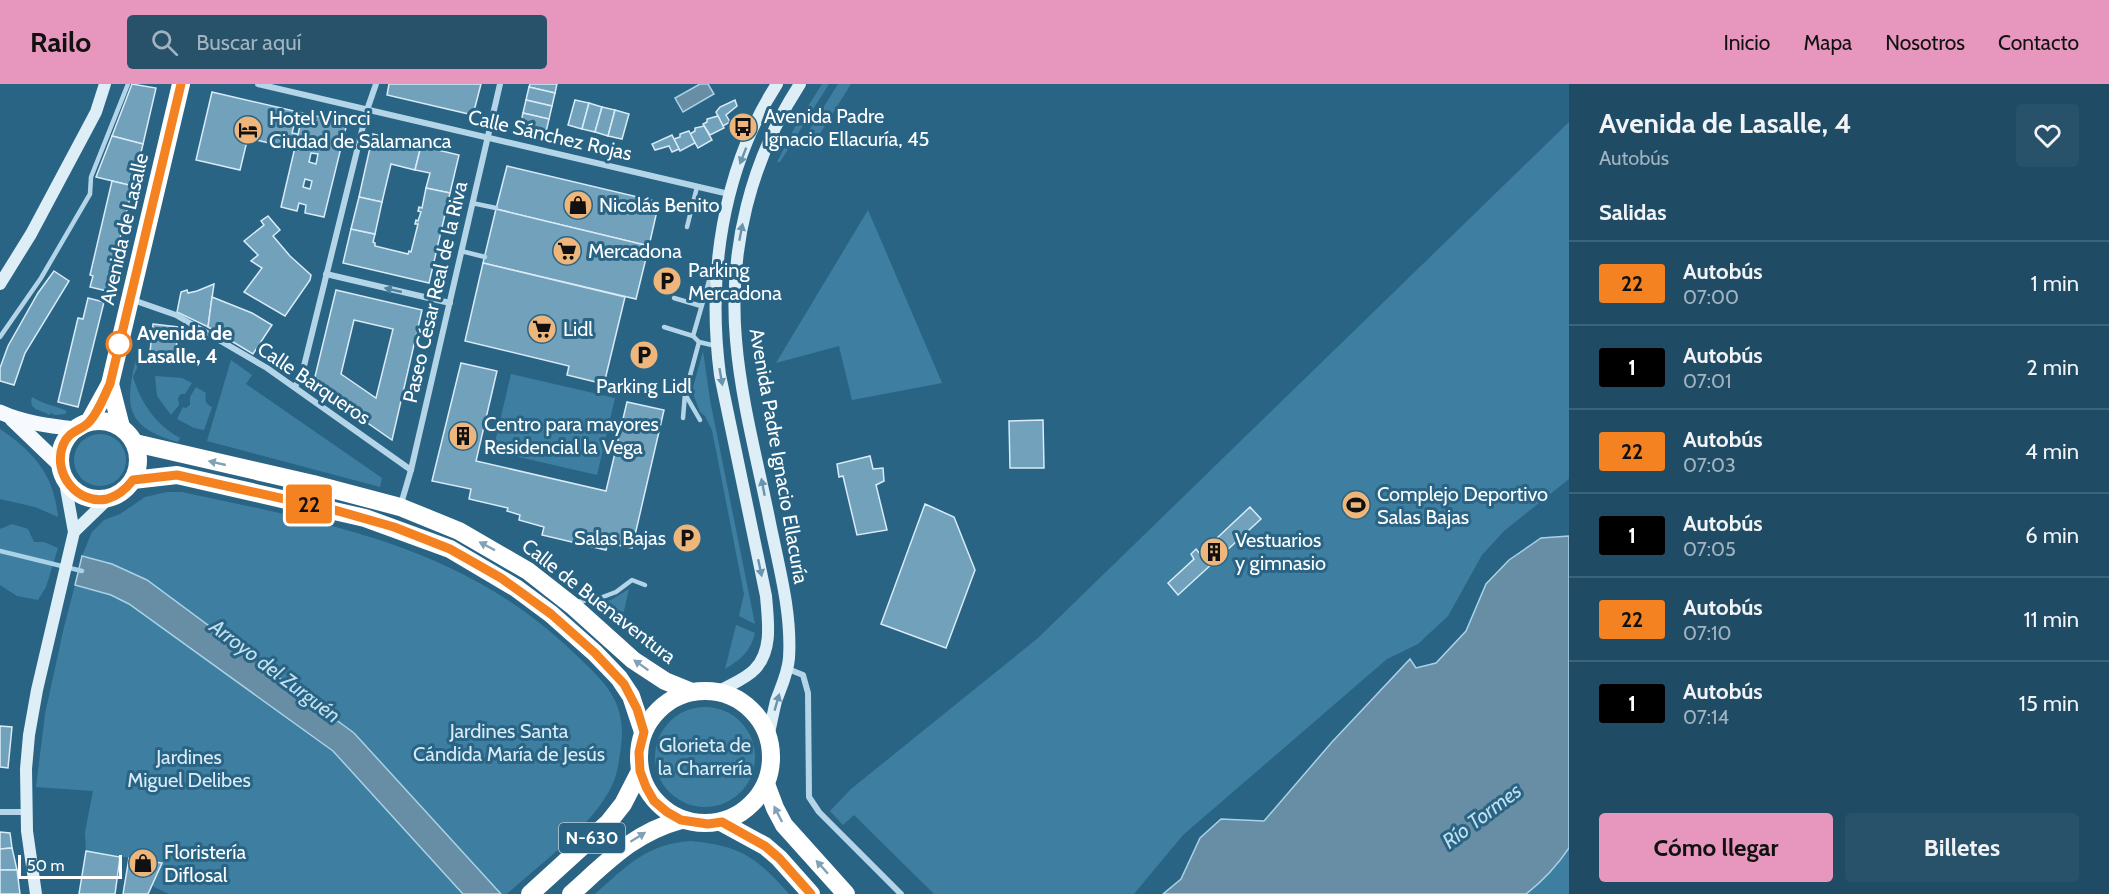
<!DOCTYPE html>
<html lang="es">
<meta charset="utf-8">
<style>
:root{--surface:#1f4b64;--page:#27526a;--text:#f1f3f6;--muted:#a1b3bf;--line:#3c6378;--accent:#e797bd}
body{margin:0;font-family:Cabin,sans-serif;background:var(--page);color:var(--text);height:100vh;display:flex;flex-direction:column;font-size:22px;white-space:nowrap}
*{box-sizing:border-box;margin:0}
p{font-size:20px;color:var(--muted)}
.icon{flex:none;width:33px;height:33px;fill:none;stroke:currentColor;stroke-width:2;stroke-linecap:round;stroke-linejoin:round}
.map{position:relative;flex:1;overflow:hidden}
.details{display:flex;flex-direction:column;background:var(--surface);width:540px}
.details>*{flex:none}
.badge{padding:0 12px;border-radius:4px;font-size:21px;line-height:39px}
.scale{position:absolute;left:18px;bottom:15px;width:104px;box-sizing:border-box;padding-left:6px;border:3px solid #fff;border-top:0;font-size:16px;line-height:21px;white-space:nowrap;color:#fff;-webkit-text-stroke:4px #296485;paint-order:stroke}
.map>.badge{position:absolute;translate:-50% -50%;box-shadow:0 0 0 3px #fff}
h2{padding:0 30px;font-size:22px;line-height:54px}
.round{display:grid;place-items:center;flex:none;width:63px;height:63px;border-radius:6px;background:var(--page)}
.headline{display:flex;align-items:center;justify-content:space-between;height:102px;padding:0 30px}
h1{font-size:28px;font-weight:700;line-height:45px}
.primary-button{display:flex;gap:12px;margin-top:auto;padding:12px 30px}
.primary-button a{flex:1;height:69px;border-radius:6px;background:var(--accent);color:#111;font-size:24px;font-weight:700;line-height:69px;text-align:center}
.primary-button a+a{background:var(--page);color:var(--text)}
ul{padding:0;list-style:none}
li{display:flex;align-items:center;gap:18px;height:84px;padding:0 30px;border-top:2px solid var(--line)}
li div{flex:1}
li b{display:block;font-size:22px}
li em{font-style:normal}
li .badge{min-width:66px;font-weight:700;text-align:center}
header{display:flex;align-items:center;gap:36px;box-sizing:border-box;height:84px;padding:0 30px;background:var(--accent);color:#111}
header strong{font-size:28px}
nav{display:flex;gap:33px;margin-inline-start:auto;font-size:21px}
.search{width:420px;height:54px;background:var(--page);display:flex;align-items:center;gap:15px;box-sizing:border-box;padding:0 21px;border-radius:6px;color:var(--muted);font-size:22px}
main{display:flex;flex:1;min-height:0}
.map>svg:first-child{display:block}
</style>
<header>
<strong>Railo</strong>
<div class="search"><svg class="icon" aria-label="search" viewBox="0 0 24 24"><circle cx="10" cy="10" r="6"/><path d="M15 15l6 6"/></svg>Buscar aquí</div>
<nav><a>Inicio</a><a>Mapa</a><a>Nosotros</a><a>Contacto</a></nav>
</header>
<main>
<div class="map">
<svg width="1569" height="810" viewBox="0 0 1569 810">
<rect width="100%" height="100%" fill="#296485"/>
<g fill="#3e7fa1">
<polygon points="822,0 829,0 780,78 777,78 795,43"/>
<polygon points="838,0 851,0 811,64 803,56"/>
<polygon points="1569,38 1569,395 1504,447 1482,471 1448,532 1418,560 1387,575 1183,751 1134,810 934,810 854,731 843,741 830,727 851,705 1038,554"/>
<polygon points="868,126 942,299 852,316 839,262 776,279"/>
<path d="M138 266 137 284 133 293C141 319 155 340 180 354L178 358C120 342 126 317 138 266Z"/>
<polygon points="703,267 710,316 755,540 739,532 744,510 712,346 705,332 700,328 692,307"/>
<polygon points="231,276 252,291 246,300 382,394 380,403 207,357"/>
<polygon points="511,290 615,314 597,391 493,367"/>
<polygon points="155,292 182,294 192,299 185,310 181,310 178,314 179,321 171,331 157,312"/>
<path d="M196 303 206 309C205 316 205 320 212 323L204 346 194 344 177 335 183 323 186 324 190 321V313Z"/>
<path d="M32 313C43 320 53 321 67 327L65 330 55 331 51 329 49 331C41 325 28 327 32 313Z"/>
<path d="M0 345C34 368 54 391 58 433L35 423 0 415Z"/>
<circle cx="100" cy="376" r="26"/>
<path d="M167 408H182C326 439 461 461 572 567 604 598 627 616 621 663 619 675 618 688 613 699 597 738 539 781 507 810H501L354 649 147 496 112 480 82 472 92 448 104 436 120 430 145 413Z"/>
<polygon points="12,440 28,445 34,458 44,458 58,464 46,503 38,516 17,512 0,501 0,445"/>
<polygon points="75,501 111,511 129,520 333,667 463,810 169,810 152,802 162,779 86,767 85,748 93,707 36,703 45,630 64,543"/>
<polygon points="629,505 620,544 594,520 611,516"/>
<path d="M736 541 755 549C751 567 740 576 725 585Z"/>
<circle cx="705" cy="673" r="50"/>
<path d="M691 757C741 762 756 773 789 810H595C627 782 646 760 691 757Z"/>
<polygon points="1569,764 1569,810 1526,810 1557,782"/>
</g>
<g fill="#678ea4" stroke="#a9d2e7" stroke-width="1.5">
<polygon points="700,0 708,0 714,10 683,28 675,14"/>
<path d="M1569 452V764C1557 782 1543 797 1526 810H1163L1181 795 1200 754 1221 735 1264 737 1332 658 1410 575 1416 584 1436 579 1466 547 1486 500 1509 476 1541 454Z"/>
<polygon points="82,472 112,480 147,496 354,649 501,810 463,810 333,667 129,520 111,511 75,501"/>
</g>
<g fill="none" stroke-linecap="round" stroke-linejoin="round">
<polyline stroke="#a9d2e7" stroke-width="4.5" points="0,467 82,487"/>
</g>
<g fill="#71a1bb" stroke="#d8ebf6" stroke-width="1.5" fill-rule="evenodd">
<polygon points="132,0 156,4 143,60 112,52"/>
<polygon points="389,0 481,0 473,31 387,11"/>
<polygon points="530,0 557,0 555,9 529,3"/>
<polygon points="529,3 555,9 552,22 526,16"/>
<polygon points="212,8 303,29 300,43 294,41 292,49 298,50 295,65 243,53 242,56 247,57 240,86 196,76"/>
<polygon points="526,16 552,22 549,35 523,29"/>
<polygon points="575,16 589,19 582,45 568,41"/>
<polygon points="735,16 737,22 726,31 730,38 723,42 716,28 720,23"/>
<polygon points="589,19 602,23 595,48 582,45"/>
<polygon points="602,23 615,26 608,52 595,48"/>
<polygon points="615,26 629,30 622,55 608,52"/>
<path d="M303 29 347 39 324 133 305 129 306 121 299 119 297 127 281 123ZM311 69 318 70 316 80 309 78ZM305 95 312 97 310 105 303 103Z"/>
<polygon points="523,29 549,35 546,48 520,43"/>
<polygon points="718,32 724,44 710,51 703,40 707,38 707,35"/>
<polygon points="704,42 712,56 698,64 690,50 695,47 695,44"/>
<polygon points="689,47 695,59 680,67 674,55 680,53 680,50"/>
<polygon points="373,50 421,62 415,86 391,80 382,118 359,113"/>
<polygon points="672,51 679,65 672,68 669,62 655,66 652,60"/>
<polygon points="112,52 143,60 133,102 96,93"/>
<polygon points="421,62 459,71 450,109 426,104 430,89 415,86"/>
<polygon points="507,82 659,118 649,162 496,125"/>
<polygon points="112,97 133,102 107,207 90,203 93,192 90,191"/>
<polygon points="426,104 450,109 429,199 343,179 351,145 375,150 373,158 375,159 375,162 408,170 409,167 411,168 418,140 415,140 416,136 418,137 421,128 418,127 419,123 422,124"/>
<polygon points="359,113 382,118 375,150 351,145"/>
<polygon points="496,125 649,162 636,215 483,179"/>
<polygon points="268,132 280,146 273,152 290,172 311,191 310,196 285,232 244,208 262,184 251,177 258,171 244,157 264,141 261,137"/>
<polygon points="483,179 625,213 604,300 567,291 569,282 465,257"/>
<polygon points="54,187 69,197 25,269 14,301 0,297 0,284 8,262 38,209"/>
<polygon points="214,200 208,243 177,228 181,208 187,206 188,209 197,207"/>
<path d="M336 206 422 226 392 356 313 301ZM354 236 393 245 376 314 341 290Z"/>
<polygon points="212,213 252,229 272,241 253,270 208,243"/>
<polygon points="88,214 104,218 78,323 58,318 78,234 83,235"/>
<polygon points="153,240 178,243 175,279 149,277"/>
<polygon points="461,279 497,287 476,377 606,407 627,318 664,326 632,464 608,459 606,466 542,451 544,443 519,436 520,431 507,427 508,424 469,415 471,405 432,397"/>
<polygon points="1043,336 1044,384 1010,384 1009,337"/>
<polygon points="870,372 873,385 883,384 884,397 876,401 887,446 857,451 843,392 839,393 837,380"/>
<polygon points="925,420 954,433 975,486 946,564 881,540"/>
<polygon points="1250,423 1261,435 1178,511 1168,499 1194,475 1191,470 1196,465 1200,470"/>
<polygon points="0,642 12,643 8,684 0,683"/>
<polygon points="0,748 10,749 12,764 0,765"/>
<polygon points="12,764 17,786 0,786 0,765"/>
<polygon points="86,767 120,773 115,810 79,810"/>
<polygon points="129,774 162,779 148,810 123,810"/>
<polygon points="0,786 17,786 20,810 0,810"/>
</g>
<g fill="none" stroke-linecap="round" stroke-linejoin="round">
<g stroke="#b4d5e7" stroke-width="4.5">
<polyline points="472,119 496,124"/>
<polyline points="687,143 697,103"/>
<polyline points="461,167 485,173"/>
<polyline points="674,214 701,222"/>
<polyline points="664,243 693,252 699,258 716,262"/>
<polyline points="693,252 713,183"/>
<polyline points="0,253 41,194 90,110 91,93 128,0"/>
<polyline points="685,310 700,336"/>
<polyline points="683,334 685,310 699,258"/>
<polyline points="577,518 600,514 616,508 632,496 645,501"/>
</g>
<g stroke="#b4d5e7" stroke-width="6">
<polyline points="258,0 729,110"/>
<polyline points="326,190 450,219"/>
<polyline points="133,216 176,231 267,284 411,386"/>
<polyline points="295,303 303,286 367,26 376,0"/>
<polyline points="401,420 411,386 500,0"/>
<polyline points="788,585 803,591 808,609 809,713 819,728 901,810"/>
<polyline points="0,728 26,728"/>
</g>
<g stroke="#deeef7" stroke-width="12">
<polyline points="0,200 31,150 87,45 96,28 105,0"/>
<polyline points="74,448 108,415"/>
<path d="M718 608C729 601 746 595 755 585 773 566 768 537 766 512L720 291C707 192 722 85 777 0"/>
<path d="M768 653C771 641 773 629 776 617 781 603 788 589 789 574 792 527 778 480 769 434 757 375 741 316 736 256 728 166 751 75 800 0"/>
<polyline points="36,810 27,747 26,685 29,651 37,606 74,448 64,393"/>
</g>
<g stroke="#f6fafe" stroke-width="15">
<path d="M0 328C24 339 50 342 76 345"/>
<polyline points="12,335 61,382"/>
</g>
<g stroke="#fff" stroke-width="18">
<polyline points="110,300 121,343"/>
<circle cx="99" cy="376" r="39"/>
<polyline points="89,338 110,300 181,0"/>
<polyline points="135,359 313,400 400,423 459,447 528,487 574,523 633,576 665,597 692,608"/>
<polyline points="133,396 177,391 365,434 450,465 516,504 551,530 595,569 619,594 631,612 643,648"/>
<circle cx="705" cy="673" r="66"/>
<polyline points="766,700 775,724 784,741 846,810"/>
<polyline points="721,738 765,762 779,774 811,810"/>
<polyline points="530,810 608,739 623,720 640,687"/>
<path d="M571 810C607 778 633 749 681 736"/>
</g>
</g>
<defs><path id="oneway-solid" d="M-6-.8H1V-3.2L6.5 0L1 3.2V.8H-6Z" transform="scale(1.5)"/></defs>
<g fill="#6894ad">
<use href="#oneway-solid" transform="translate(743 72) rotate(111)"/>
<use href="#oneway-solid" transform="translate(741 148) rotate(-79)"/>
<use href="#oneway-solid" transform="translate(721 293) rotate(80)"/>
<use href="#oneway-solid" transform="translate(763 403) rotate(-101)"/>
<use href="#oneway-solid" transform="translate(760 484) rotate(78)"/>
<use href="#oneway-solid" transform="translate(777 618) rotate(-74)"/>
</g>
<use fill="#4c809e" href="#oneway-solid" transform="translate(393 206) rotate(-167)"/>
<g fill="#7fa2b6">
<use href="#oneway-solid" transform="translate(217 379) rotate(-167)"/>
<use href="#oneway-solid" transform="translate(487 462) rotate(-152)"/>
<use href="#oneway-solid" transform="translate(641 581) rotate(-145)"/>
<use href="#oneway-solid" transform="translate(778 730) rotate(-117)"/>
<use href="#oneway-solid" transform="translate(638 753) rotate(-32)"/>
<use href="#oneway-solid" transform="translate(822 783) rotate(-132)"/>
</g>
<g fill="none" stroke-linecap="round" stroke-linejoin="round">
<g stroke="#fff" stroke-width="14">
<path id="line" d="M181 0 110 300C104 312 99 327 90 337 82 347 70 345 63 361 52 389 77 421 107 415 118 412 126 405 133 396L177 391 338 427 394 443 450 465 501 494 551 530 595 569 624 600 637 625 644 648 639 668 640 687 646 703 654 717 667 728 681 736 708 740 722 738 765 762 779 774 811 810"/>
</g>
<use href="#line" stroke="#f58220" stroke-width="9"/>
</g>
<defs>
<g id="bus-disc" transform="scale(1.5)"><circle r="9.5" fill="#eeb67b" stroke="#296485"/><path d="M-5-6H5V4H4V6H2V4H-2V6H-4V4H-5ZM-3.5-4V0h7V-4ZM-3.5 1.2v1.5H-2V1.2ZM2 1.2v1.5H3.5V1.2Z" fill="#111"/></g>
<g id="hotel-disc" transform="scale(1.5)"><circle r="9.5" fill="#eeb67b" stroke="#296485"/><path d="M-6-4.5h1.5V1H6V5H4.5V3h-9V5H-6ZM-4 0a1.8 1.8 0 1 1 3.6 0ZM.5 0V-2.5h3Q6-2.5 6 0Z" fill="#111"/></g>
<g id="shop-disc" transform="scale(1.5)"><circle r="9.5" fill="#eeb67b" stroke="#296485"/><path d="M-5-2.5h2.3a2.7 3.5 0 0 1 5.4 0H5L5.5 6h-11ZM-1.5-2.5h3a1.5 2.3 0 0 0-3 0Z" fill="#111"/></g>
<g id="supermarket-disc" transform="scale(1.5)"><circle r="9.5" fill="#eeb67b" stroke="#296485"/><path d="M-6-5.5h2.5l.6 2H6L4.5 2H-2.5L-4.4-4H-6ZM-1.5 3.2a1.3 1.3 0 1 0 .1 0ZM3 3.2a1.3 1.3 0 1 0 .1 0Z" fill="#111"/></g>
<g id="parking-disc" transform="scale(1.5)"><circle r="9.5" fill="#eeb67b" stroke="#296485"/><path d="M-3.5-5.5H1a3.5 3.5 0 0 1 0 7H-1V5.5H-3.5ZM-1-3.4V-.6H.8a1.4 1.4 0 0 0 0-2.8Z" fill="#111"/></g>
<g id="building-disc" transform="scale(1.5)"><circle r="9.5" fill="#eeb67b" stroke="#296485"/><path d="M-4-6H4V6H1V3H-1V6H-4ZM-2.5-4.3h1.7v1.8h-1.7ZM.8-4.3h1.7v1.8H.8ZM-2.5-1h1.7V.8h-1.7ZM.8-1h1.7V.8H.8Z" fill="#111"/></g>
<g id="stadium-disc" transform="scale(1.5)"><circle r="9.5" fill="#eeb67b" stroke="#296485"/><path d="M0-5a6.5 5 0 1 0 0 10a6.5 5 0 1 0 0-10ZM-3.5-1.8h7v3.6h-7Z" fill="#111"/></g>
</defs>
<g fill-rule="evenodd">
<use href="#bus-disc" x="743" y="43"/>
<use href="#hotel-disc" x="248" y="46"/>
<use href="#shop-disc" x="578" y="121"/>
<use href="#supermarket-disc" x="567" y="167"/>
<use href="#parking-disc" x="667" y="197"/>
<use href="#supermarket-disc" x="542" y="245"/>
<use href="#parking-disc" x="644" y="271"/>
<use href="#building-disc" x="463" y="352"/>
<use href="#stadium-disc" x="1356" y="421"/>
<use href="#parking-disc" x="687" y="454"/>
<use href="#building-disc" x="1214" y="468"/>
<use href="#shop-disc" x="143" y="779"/>
</g>
<circle fill="#fff" stroke="#f58220" stroke-width="3" cx="119" cy="260" r="12"/>
<g text-anchor="middle" stroke-width="6" stroke-linejoin="round" paint-order="stroke">
<rect fill="#296485" stroke="#bfd0da" stroke-width="1.5" x="559" y="739" width="66" height="30" rx="4.5"/>
<g font-size="18" font-weight="bold" fill="#fff">
<text x="592" y="760">N-630</text>
</g>
<g font-size="20" fill="#fff" stroke="#296485" text-anchor="start">
<text x="764" y="39">Avenida Padre<tspan x="764" dy="23">Ignacio Ellacuría, 45</tspan></text>
<text x="269" y="41">Hotel Vincci<tspan x="269" dy="23">Ciudad de Salamanca</tspan></text>
<text x="599" y="128">Nicolás Benito</text>
<text x="588" y="174">Mercadona</text>
<text x="688" y="193">Parking<tspan x="688" dy="23">Mercadona</tspan></text>
<text x="563" y="252">Lidl</text>
<text x="644" y="309" text-anchor="middle">Parking Lidl</text>
<text x="484" y="347">Centro para mayores<tspan x="484" dy="23">Residencial la Vega</tspan></text>
<text x="1377" y="417">Complejo Deportivo<tspan x="1377" dy="23">Salas Bajas</tspan></text>
<text x="666" y="461" text-anchor="end">Salas Bajas</text>
<text x="1235" y="463">Vestuarios<tspan x="1235" dy="23">y gimnasio</tspan></text>
<text x="164" y="775">Floristería<tspan x="164" dy="23">Diflosal</tspan></text>
</g>
<g font-size="20" fill="#fff" stroke="#296485">
<text transform="translate(550 51) rotate(13)" y="7">Calle Sánchez Rojas</text>
<text transform="translate(124 145) rotate(-77)" y="7">Avenida de Lasalle</text>
<text transform="translate(435 208) rotate(-77)" y="7">Paseo César Real de la Riva</text>
<text transform="translate(314 299) rotate(34)" y="7">Calle Barqueros</text>
<text transform="translate(779 372) rotate(80)" y="7">Avenida Padre Ignacio Ellacuría</text>
<text transform="translate(599 517) rotate(38)" y="7">Calle de Buenaventura</text>
</g>
<g font-size="20" font-weight="bold" fill="#fff" stroke="#296485" text-anchor="start">
<text x="137" y="256">Avenida de<tspan x="137" dy="23">Lasalle, 4</tspan></text>
</g>
<g font-size="20" fill="#d8ebf6" stroke="#296485">
<text x="509" y="654">Jardines Santa<tspan x="509" dy="23">Cándida María de Jesús</tspan></text>
<text x="705" y="668">Glorieta de<tspan x="705" dy="23">la Charrería</tspan></text>
<text x="189" y="680">Jardines<tspan x="189" dy="23">Miguel Delibes</tspan></text>
</g>
<g font-size="21" font-style="italic" fill="#c0dfef" stroke="#296485">
<text transform="translate(275 587) rotate(37)" y="7">Arroyo del Zurguén</text>
<text transform="translate(1482 732) rotate(-37)" y="7">Río Tormes</text>
</g>
</g>
</svg>
<div class="scale">50 m</div>
<b class="badge" style="left:309px;top:420px;background:#f58220;color:#111">22</b>
</div>
<section class="details">
<div class="headline"><div><h1>Avenida de Lasalle, 4</h1><p>Autobús</p></div><a class="round"><svg class="icon" aria-label="heart" viewBox="0 0 24 24"><path d="M12 20l-8-8c-3-5 5-10 8-4 3-6 11-1 8 4z"/></svg></a></div>
<h2>Salidas</h2>
<ul>
<li><span class="badge" style="background:#f58220;color:#111">22</span><div><b>Autobús</b><p>07:00</p></div><em>1 min</em></li>
<li><span class="badge" style="background:#000;color:#fff">1</span><div><b>Autobús</b><p>07:01</p></div><em>2 min</em></li>
<li><span class="badge" style="background:#f58220;color:#111">22</span><div><b>Autobús</b><p>07:03</p></div><em>4 min</em></li>
<li><span class="badge" style="background:#000;color:#fff">1</span><div><b>Autobús</b><p>07:05</p></div><em>6 min</em></li>
<li><span class="badge" style="background:#f58220;color:#111">22</span><div><b>Autobús</b><p>07:10</p></div><em>11 min</em></li>
<li><span class="badge" style="background:#000;color:#fff">1</span><div><b>Autobús</b><p>07:14</p></div><em>15 min</em></li>
</ul>
<div class="primary-button"><a>Cómo llegar</a><a>Billetes</a></div>
</section>
</main>
